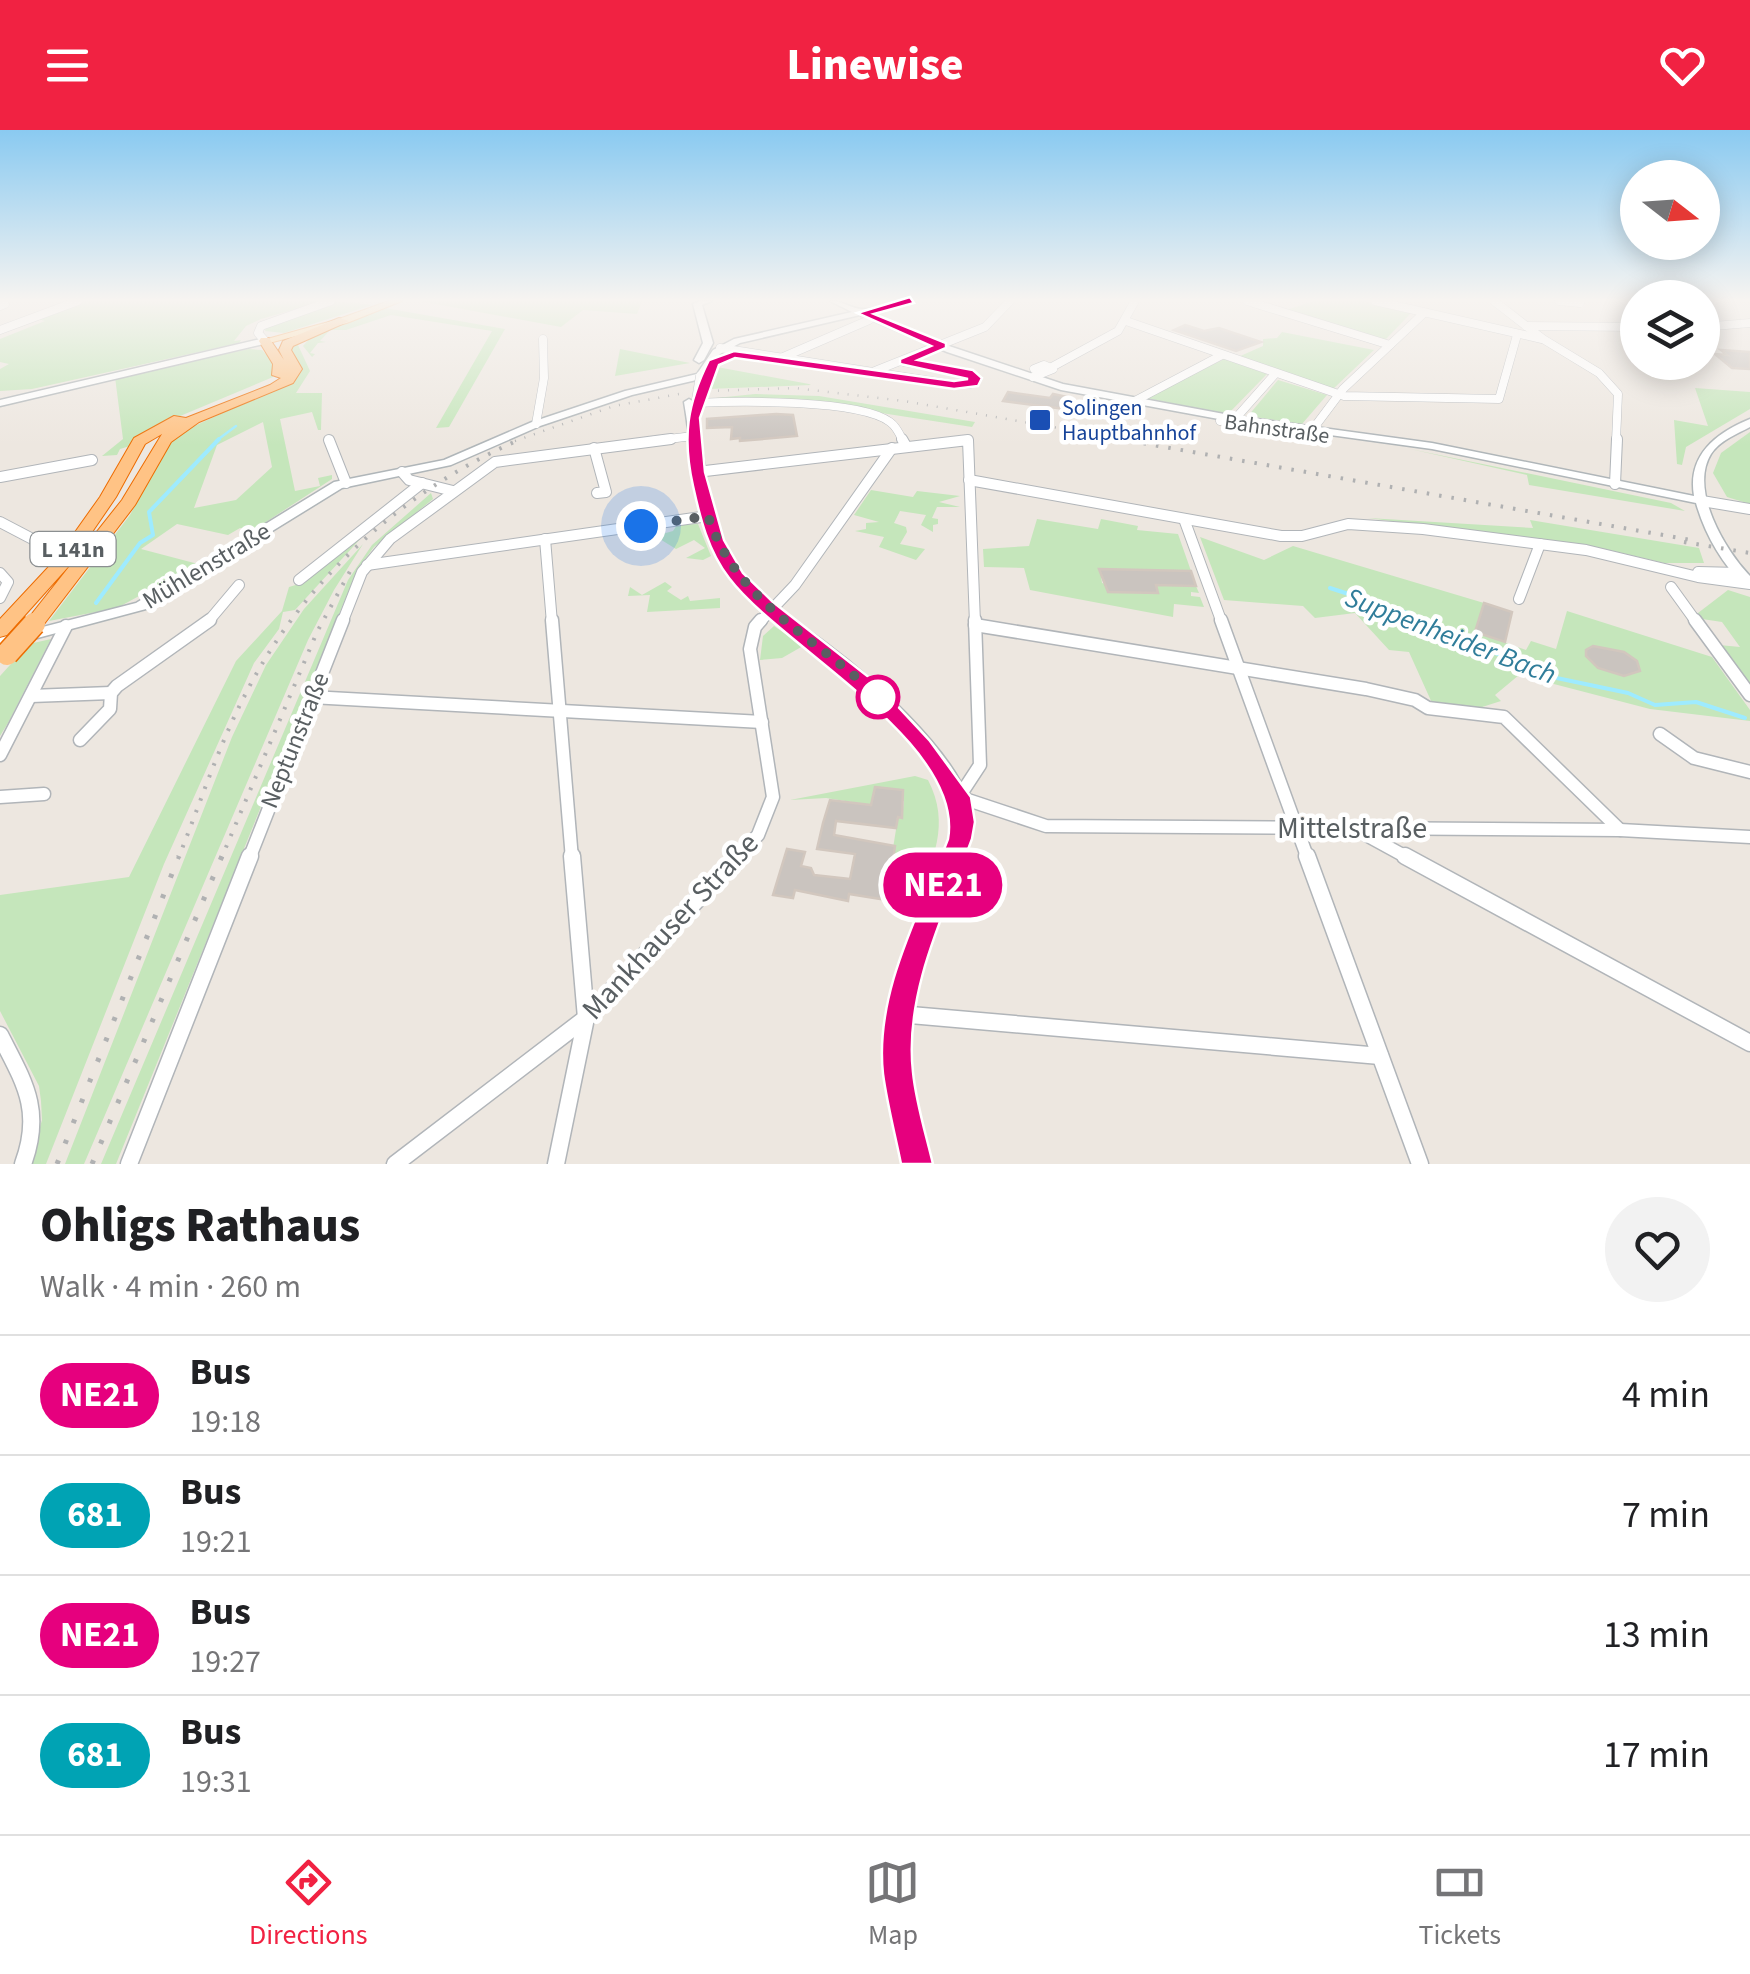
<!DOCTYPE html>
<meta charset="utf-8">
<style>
:root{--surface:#fff;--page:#f2f2f2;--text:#202124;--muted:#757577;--line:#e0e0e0;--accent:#f12242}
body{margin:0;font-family:"Source Sans 3",sans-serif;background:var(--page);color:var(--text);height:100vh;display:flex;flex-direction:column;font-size:38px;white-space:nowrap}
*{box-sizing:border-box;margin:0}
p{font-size:32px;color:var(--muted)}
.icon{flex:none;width:55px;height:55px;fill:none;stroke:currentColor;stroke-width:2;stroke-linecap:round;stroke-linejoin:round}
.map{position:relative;height:1034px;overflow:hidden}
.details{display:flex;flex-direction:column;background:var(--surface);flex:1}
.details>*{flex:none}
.badge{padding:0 20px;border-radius:32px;font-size:35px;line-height:65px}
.needle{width:65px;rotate:107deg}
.controls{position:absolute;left:1620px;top:30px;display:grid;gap:20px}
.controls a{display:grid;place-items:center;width:100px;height:100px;border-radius:50%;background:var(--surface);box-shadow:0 5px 25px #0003;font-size:50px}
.you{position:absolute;width:50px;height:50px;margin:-25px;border:8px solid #fff;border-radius:50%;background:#1a73e8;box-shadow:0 0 0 15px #1a73e833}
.map>.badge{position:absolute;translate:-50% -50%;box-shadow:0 0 0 5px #fff}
.round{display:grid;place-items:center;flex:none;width:105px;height:105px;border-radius:52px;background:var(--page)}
.head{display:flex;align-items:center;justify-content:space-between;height:170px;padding:0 40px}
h1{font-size:48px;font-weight:800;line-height:75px}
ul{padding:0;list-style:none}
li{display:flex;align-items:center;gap:30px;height:120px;padding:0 40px;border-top:2px solid var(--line)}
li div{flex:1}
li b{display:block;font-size:38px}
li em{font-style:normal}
li .badge{min-width:110px;font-weight:700;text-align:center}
header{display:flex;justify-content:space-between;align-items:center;height:130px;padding:0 40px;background:var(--accent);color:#fff;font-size:45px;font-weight:800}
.tabs{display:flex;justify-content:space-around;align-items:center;height:140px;border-top:2px solid var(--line);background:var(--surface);font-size:28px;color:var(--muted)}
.tabs a{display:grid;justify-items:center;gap:5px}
.tabs .current{color:var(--accent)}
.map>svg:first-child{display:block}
</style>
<header><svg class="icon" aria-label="menu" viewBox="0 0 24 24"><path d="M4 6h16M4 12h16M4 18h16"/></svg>Linewise<svg class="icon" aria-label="heart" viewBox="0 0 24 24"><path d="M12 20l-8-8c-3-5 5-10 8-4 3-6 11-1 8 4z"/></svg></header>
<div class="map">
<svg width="1750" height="1034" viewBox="0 0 1750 1034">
<rect width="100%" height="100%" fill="#ede7e0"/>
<g fill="#c5e6bb" fill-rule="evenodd">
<polygon points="81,171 324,171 261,189 246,196 234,211 241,210 239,213 32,259 0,261 0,239 9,234 0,232 0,209 45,191 34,188"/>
<polygon points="334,171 372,175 284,203 265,201 266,197"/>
<polygon points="419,171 642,171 637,184 583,180 561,197"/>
<polygon points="1314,171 1365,171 1412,182 1384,211 1286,180"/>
<polygon points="385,178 505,199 449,297 436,298 492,201 391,185 346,200 330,200 320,211 326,212 318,213 310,223 315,224 312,227 303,216 312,206"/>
<polygon points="1282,202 1374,220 1332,260 1238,227 1263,216 1263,209 1277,208"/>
<path d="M301 210 298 215 310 241 296 263H322L321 300H318L312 282 280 289 295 361 320 356 318 348 332 345V349L252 401 240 398 228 405 177 394 141 419 198 434 117 478 49 491 130 385 173 306 291 251 300 235 289 219ZM263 292 272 337 236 370 194 378 217 315Z"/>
<polygon points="249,219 262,220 274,232 273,247 161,294 130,316 120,319 117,325 102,326 123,309 115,247"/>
<polygon points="620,219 690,233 615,246"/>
<polygon points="1224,229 1267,244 1228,284 1145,268"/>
<polygon points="717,237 809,254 811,255 708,259"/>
<polygon points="1278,250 1327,265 1302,294 1248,286"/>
<polygon points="1695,258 1750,262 1750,279 1686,317 1682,335 1677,334 1674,290 1708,296"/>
<polygon points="755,264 819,266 975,292 972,297 836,276 706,269"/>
<polygon points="1750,302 1750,374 1727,367 1713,343 1721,323"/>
<polygon points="1410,319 1671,373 1685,381 1529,355 1527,345"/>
<polygon points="871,360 913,367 917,361 960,366 939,372 960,377 937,377 932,388 938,389 938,394 933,395 933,402 921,395 926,385 900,381 894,393 906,397 907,402 900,414 925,419 916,430 879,417 884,407 855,401 866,399 866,393 879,392 854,385"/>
<polygon points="431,363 433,369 374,417 357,440 116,1034 101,1034 348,450 372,415"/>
<polygon points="1368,388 1533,398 1530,390 1699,418 1704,433 1664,433 1605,419"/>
<polygon points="1037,389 1098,399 1101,389 1138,396 1137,400 1178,404 1191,441 1100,439 1102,453 1106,454 1109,462 1157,463 1156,455 1196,456 1199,463 1191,462 1191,466 1200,467 1204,477 1174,474 1173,487 1030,460 1024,438 984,437 983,419 1029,416"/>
<polygon points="698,394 711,426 703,430 686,428 705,418 694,410 676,419 655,406 673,401 677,395"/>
<polygon points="363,406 295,480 283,482 279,499 254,533 164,734 46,1034 29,1034 42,990 41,971 39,956 0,881 0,765 129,747 236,531 282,481 289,457 299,454"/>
<polygon points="1200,407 1264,430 1293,416 1484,473 1475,502 1526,520 1531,511 1556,519 1567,481 1712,527 1750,580 1750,591 1650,579 1519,545 1495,565 1501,571 1479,578 1432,573 1409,522 1389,520 1355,483 1315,488 1303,476 1224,470"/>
<polygon points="363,414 334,460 308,510 84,1034 65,1034 232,607 266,535 304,479"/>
<polygon points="665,452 672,457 667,461 681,470 688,466 690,471 720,468 720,478 647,482 650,465 628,466 630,457 642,465"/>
<polygon points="1728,460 1750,467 1750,559 1719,515 1740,517 1722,492 1702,489 1698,483"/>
<polygon points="774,496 803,516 782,528 760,530 763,506"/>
<polygon points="51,509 8,593 0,606 0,546 29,514"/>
<path d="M915 646 928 650C951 694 933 730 915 774L887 770 889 747H894L895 738 890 737 898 687H902L904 671 871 675 826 668 790 670Z"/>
</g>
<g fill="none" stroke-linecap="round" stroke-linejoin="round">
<polyline stroke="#9eebff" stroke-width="2.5" points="216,311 236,296"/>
<g stroke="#9eebff" stroke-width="4">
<polyline points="1330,458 1410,484 1449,509 1527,533 1552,547 1628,563 1655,575 1696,572 1745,588"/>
<polyline points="96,473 140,413 153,405 149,382 219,309"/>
</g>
</g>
<g fill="#cac4bf" stroke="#d2c7be" stroke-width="2.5">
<polygon points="1185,195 1204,201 1219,198 1261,212 1236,221 1174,200"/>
<polygon points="1721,220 1750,222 1750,239 1732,238 1715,224 1727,225"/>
<polygon points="1008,262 1050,268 1053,264 1072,268 1064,279 1003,271"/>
<polygon points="776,284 793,285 797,306 740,311 740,308 731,309 732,297 707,298 707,289"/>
<polygon points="1099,439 1191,441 1196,456 1156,455 1158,463 1108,462"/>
<polygon points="1484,473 1512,482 1505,512 1475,502"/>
<polygon points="1593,516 1624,522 1637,531 1640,541 1624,546 1598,538 1586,526 1586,520"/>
<polygon points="875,657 903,660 902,688 898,687 896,698 836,691 834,705 895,716 892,737 896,737 887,770 849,764 848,771 795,760 793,768 773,765 787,719 805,722 801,736 811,738 814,745 850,749 855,724 817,719 823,693 830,670 871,675"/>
</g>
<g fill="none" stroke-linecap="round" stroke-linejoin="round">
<g stroke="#b1b5b9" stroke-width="9">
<g id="street-far3">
<polyline points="1247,171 1390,215"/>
<polyline points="1375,171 1542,209"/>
<polyline points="1494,171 1543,209 1599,243 1618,264 1616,311"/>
<polyline points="1559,171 1580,173"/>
<polyline points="0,176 5,174 1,171"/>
<polyline points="1126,191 1344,266 1499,269 1517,205"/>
<polyline points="1526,196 1638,197"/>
<polyline points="1702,197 1750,193"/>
<polyline points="0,200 78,171"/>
<polyline points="265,211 258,203 261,196 331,171"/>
<polyline points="720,218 956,255 970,254 976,249 965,242 904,232"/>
<polyline points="781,228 869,190"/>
<polyline points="1050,238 1118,201 1135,171"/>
<polyline points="875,241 985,197 1010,171"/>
<polyline points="1033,247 1053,239 1044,235 1034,239"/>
<path d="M696 273C737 271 859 269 890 292 897 297 900 305 903 311"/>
<polyline points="1131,273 1222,225"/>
<polyline points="1220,291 1235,289 1275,244"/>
<polyline points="536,294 544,248 543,209"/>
<polyline points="1310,303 1343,259 1424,183"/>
<polyline points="652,311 693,306"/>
<polyline points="956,311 968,311"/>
</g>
</g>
<g stroke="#b1b5b9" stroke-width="12">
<g id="street-far2">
<polyline points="902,309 906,316"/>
<polyline points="329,310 346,353"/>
<polyline points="594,318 606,362 597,363"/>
<polyline points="402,342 409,350 453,361"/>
<polyline points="697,342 968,310 975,493"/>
<polyline points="0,347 92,330"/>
<polyline points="969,350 1281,406 1302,406 1348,394 1423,399 1586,420 1698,447 1750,454"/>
<polyline points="1615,354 1617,309"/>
<polyline points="1702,371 1750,379"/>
<polyline points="1184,389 1222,493"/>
<polyline points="0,392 42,414"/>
<polyline points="545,409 552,493"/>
<polyline points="367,435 708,386"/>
<polyline points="1698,442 1738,443"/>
<polyline points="0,443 8,452 0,468"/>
<polyline points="299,450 422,353"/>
<polyline points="1671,457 1697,493"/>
<polyline points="1519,469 1540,414"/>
<polyline points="207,493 239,455"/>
<polyline points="342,493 362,442 390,409 495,332 671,309"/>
<polyline points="759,493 795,455 892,318"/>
</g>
</g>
<g stroke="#b1b5b9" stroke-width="15">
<g id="street-far1">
<polyline points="552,490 572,729"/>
<polyline points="975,490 980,635 959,667 1046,696 1620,700 1750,707"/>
<polyline points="1221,490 1308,729"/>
<polyline points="1695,490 1750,565"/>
<polyline points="975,495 1366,559 1415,570 1428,578 1504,587 1620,700"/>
<polyline points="31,566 111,563"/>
<polyline points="311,567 762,592"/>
<polyline points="1660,604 1694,628 1750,642"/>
<polyline points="80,610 110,579 111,563 117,556 210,490"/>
<polyline points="0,625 66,496"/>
<polyline points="0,667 44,664"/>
<polyline points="1357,700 1410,729"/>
<polyline points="249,729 343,490"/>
<polyline points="736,729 758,705 773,667 750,519 755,497 761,490"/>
</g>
</g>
<g stroke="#b1b5b9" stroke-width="19">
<g id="street">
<polyline points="1307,726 1420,1034"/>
<polyline points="1405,726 1750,913"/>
<polyline points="899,884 1380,926"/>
<path d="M0 905C24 952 43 980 23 1034"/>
<polyline points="129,1034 250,726"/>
<polyline points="395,1034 586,888 738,726"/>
<polyline points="556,1034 586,888 572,726"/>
</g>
</g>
<g stroke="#b0b6b9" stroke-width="3">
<g id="secondary">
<polygon points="700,171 712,171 702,175 713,213 704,230 699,233 694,230 703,213 693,174"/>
<path d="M830 171C842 170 851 179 863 179 878 180 897 171 914 171L870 183 943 214 1063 254 1235 286 1432 313 1694 366C1687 325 1716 303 1750 289V297C1737 304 1719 311 1711 324 1689 360 1725 420 1750 446V458L1745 457C1722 433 1705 405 1696 373L1432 319 1235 292 1061 260 947 222 860 185 740 213 720 224 705 248 632 265 540 296 451 335 342 358 146 479 0 518V508L136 473 334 352 444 330 532 292 625 261 697 244 713 220 734 209 852 182Z"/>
<polygon points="265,208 268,209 268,213 0,276 0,270"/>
<path d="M689 269 694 272C706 328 705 391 739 440 761 472 797 491 827 514 870 546 952 619 969 671 973 684 971 696 969 709 944 777 906 847 907 921 908 959 920 997 929 1034H905C896 997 884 959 885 921 886 846 924 777 951 709 953 696 955 683 951 671 936 624 857 553 819 523 787 498 750 477 727 442 693 392 694 329 684 272Z"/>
</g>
</g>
<g stroke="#f8a14e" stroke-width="2">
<polygon id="primary" points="389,171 402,171 347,193 265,214 260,211 339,189"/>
</g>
<g stroke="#ed6c00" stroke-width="2">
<polygon id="highway" points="339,188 349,191 293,216 291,220 302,239 293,253 199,292 171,312 135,375 41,498 27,498 24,494 27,490 122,370 162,304 145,314 116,367 68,437 7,505 0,507 0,489 56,429 100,367 134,308 174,286 186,288 270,255 281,248 272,245 273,234 259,211 261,208 269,208 284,230 279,220 283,211"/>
</g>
<use href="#street-far3" stroke="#fff" stroke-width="8"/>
<use href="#street-far2" stroke="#fff" stroke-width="10"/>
<use href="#street-far1" stroke="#fff" stroke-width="12"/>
<use href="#street" stroke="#fff" stroke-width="16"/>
<use href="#secondary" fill="#fff" fill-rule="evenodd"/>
<use href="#primary" fill="#ffdba3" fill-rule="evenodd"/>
<use href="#highway" fill="#ffc385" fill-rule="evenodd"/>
<g stroke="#b0b1b2" stroke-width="2.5" stroke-dasharray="1 9" stroke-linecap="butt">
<polyline points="708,261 795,258 904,271 1133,311"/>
<polyline points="515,311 614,276 679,264"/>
</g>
<g stroke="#b0b1b2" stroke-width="4" stroke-dasharray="2.5 10" stroke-linecap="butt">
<polyline points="1119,309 1697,411"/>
<polyline points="1684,412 1750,423"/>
<path d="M178 729C200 674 218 617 245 565 303 450 403 360 521 309"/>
<polyline points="221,729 317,502 354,434"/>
</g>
<g stroke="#b0b1b2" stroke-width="5" stroke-dasharray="4 18" stroke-linecap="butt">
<polyline points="57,1034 179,726"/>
<polyline points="92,1034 222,726"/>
</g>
<g stroke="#b0b6b9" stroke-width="11" stroke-linecap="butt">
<polyline id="secondary-bridge" points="697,270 701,246"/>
</g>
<g stroke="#ed6c00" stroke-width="25" stroke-linecap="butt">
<polyline id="highway-bridge" points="7,524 34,494"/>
</g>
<use href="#secondary-bridge" stroke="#fff" stroke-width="10"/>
<use href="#highway-bridge" stroke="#ffc385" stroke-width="22"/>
</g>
<linearGradient id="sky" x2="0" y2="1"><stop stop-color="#8acaf1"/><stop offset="0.54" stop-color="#f7f4f1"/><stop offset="1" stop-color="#f7f4f1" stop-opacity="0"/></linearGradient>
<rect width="1750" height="315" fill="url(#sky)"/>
<path fill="#e6007e" stroke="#fff" stroke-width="2.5" d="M910 167 914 173 874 184 946 213V218L918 230 973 240 982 248 978 256 954 259 735 228 719 235 700 288 705 342 724 410 743 443 773 472 875 552 930 611 971 667 975 692 972 709C945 782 904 862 913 942 916 973 926 1004 933 1034H901C895 1004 887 974 883 944 874 863 920 782 948 709 965 613 780 516 729 448 708 421 700 388 693 356 682 307 687 274 709 230L734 221 954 251 968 249 900 234V229L931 216 857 183Z"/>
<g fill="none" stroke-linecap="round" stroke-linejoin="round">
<path stroke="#595f62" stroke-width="10" stroke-dasharray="0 18" d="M641 396 708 386C737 474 815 506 878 567"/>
</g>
<rect fill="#1a4fb4" stroke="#fff" stroke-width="4" x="1028" y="278" width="24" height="24" rx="5"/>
<circle fill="#fff" stroke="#e6007e" stroke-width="5" cx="878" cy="567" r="20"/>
<g text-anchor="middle" stroke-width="9" stroke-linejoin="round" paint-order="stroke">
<g font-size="22" fill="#164399" stroke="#fff" text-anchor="start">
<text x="1062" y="285">Solingen<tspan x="1062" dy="25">Hauptbahnhof</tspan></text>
</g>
<g font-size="22" fill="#595f62" stroke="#fff">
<text transform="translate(1277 298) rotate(8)" y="8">Bahnstraße</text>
</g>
<rect fill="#fff" stroke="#8b8f91" stroke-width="2.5" x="30.5" y="402" width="85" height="34" rx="8"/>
<g font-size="22" font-weight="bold" fill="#595f62">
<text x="73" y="427">L 141n</text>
</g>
<g font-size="25" fill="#595f62" stroke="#fff">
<text transform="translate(206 435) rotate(-31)" y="9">Mühlenstraße</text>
<text transform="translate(294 610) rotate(-68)" y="9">Neptunstraße</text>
</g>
<g font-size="28" font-style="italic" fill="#307d9a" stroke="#fff">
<text transform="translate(1451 505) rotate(21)" y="10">Suppenheider Bach</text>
</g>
<g font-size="30" fill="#595f62" stroke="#fff">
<text x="1352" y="708">Mittelstraße</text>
<text transform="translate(670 796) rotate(-47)" y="10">Mankhauser Straße</text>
</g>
</g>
</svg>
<div class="controls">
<a><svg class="needle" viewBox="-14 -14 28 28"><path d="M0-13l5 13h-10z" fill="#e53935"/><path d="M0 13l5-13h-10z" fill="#757577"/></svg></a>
<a><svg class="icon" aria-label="layers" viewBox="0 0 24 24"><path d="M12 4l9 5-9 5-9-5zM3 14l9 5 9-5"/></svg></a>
</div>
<div class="you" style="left:641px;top:396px"></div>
<b class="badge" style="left:943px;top:755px;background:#e6007e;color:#fff">NE21</b>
</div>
<section class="details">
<div class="head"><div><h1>Ohligs Rathaus</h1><p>Walk · 4 min · 260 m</p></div><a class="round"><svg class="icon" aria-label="heart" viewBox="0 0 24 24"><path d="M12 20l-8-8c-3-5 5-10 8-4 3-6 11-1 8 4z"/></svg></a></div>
<ul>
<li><span class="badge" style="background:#e6007e;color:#fff">NE21</span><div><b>Bus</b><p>19:18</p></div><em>4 min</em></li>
<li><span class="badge" style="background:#00a3b4;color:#fff">681</span><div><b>Bus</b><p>19:21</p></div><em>7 min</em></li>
<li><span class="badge" style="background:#e6007e;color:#fff">NE21</span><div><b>Bus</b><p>19:27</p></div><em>13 min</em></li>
<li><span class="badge" style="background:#00a3b4;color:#fff">681</span><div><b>Bus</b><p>19:31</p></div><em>17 min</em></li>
</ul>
</section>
<nav class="tabs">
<a class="current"><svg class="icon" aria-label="directions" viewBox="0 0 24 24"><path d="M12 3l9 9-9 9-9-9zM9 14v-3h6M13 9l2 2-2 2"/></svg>Directions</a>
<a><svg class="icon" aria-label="map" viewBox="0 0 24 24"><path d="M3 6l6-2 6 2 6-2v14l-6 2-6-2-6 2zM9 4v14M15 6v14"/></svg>Map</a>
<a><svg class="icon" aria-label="tickets" viewBox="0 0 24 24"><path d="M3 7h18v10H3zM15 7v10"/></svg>Tickets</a>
</nav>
